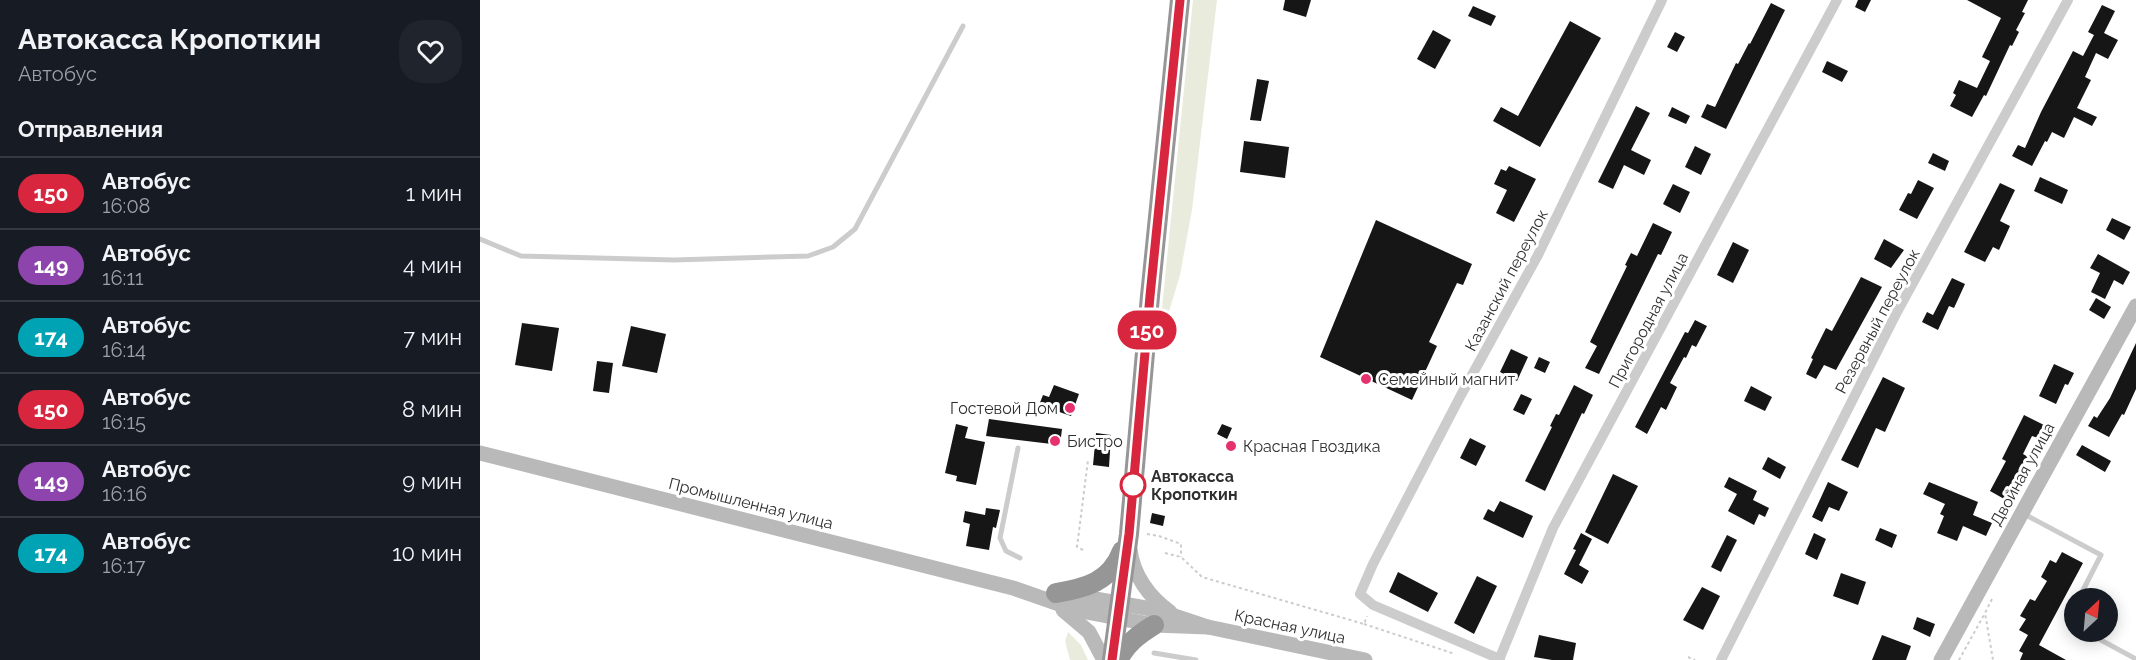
<!DOCTYPE html>
<html lang="ru">
<meta charset="utf-8">
<style>
:root{--surface:#171b24;--page:#20242c;--text:#f1f3f6;--muted:#9ea1a6;--line:#363941}
body{margin:0;font-family:Raleway,sans-serif;background:var(--page);color:var(--text);height:100vh;display:flex;flex-direction:column;font-size:22px;white-space:nowrap}
*{box-sizing:border-box;margin:0}
p{font-size:20px;color:var(--muted)}
.icon{flex:none;width:33px;height:33px;fill:none;stroke:currentColor;stroke-width:2;stroke-linecap:round;stroke-linejoin:round}
.map{position:relative;flex:1;overflow:hidden}
.side{display:flex;flex-direction:column;background:var(--surface);width:480px}
.side>*{flex:none}
.badge{padding:0 12px;border-radius:20px;font-size:21px;line-height:39px}
.needle{width:39px;rotate:26deg}
.controls{position:absolute;left:1584px;top:588px;display:grid;gap:12px}
.controls a{display:grid;place-items:center;width:54px;height:54px;border-radius:50%;background:var(--surface);box-shadow:0 3px 15px #0003;font-size:30px}
.map>.badge{position:absolute;translate:-50% -50%;box-shadow:0 0 0 3px #fff}
h2{padding:0 18px;font-size:22px;line-height:54px}
.round{display:grid;place-items:center;flex:none;width:63px;height:63px;border-radius:24px;background:var(--page)}
.overview{display:flex;align-items:center;justify-content:space-between;height:102px;padding:0 18px}
h1{font-size:28px;font-weight:700;line-height:45px}
ul{padding:0;list-style:none}
li{display:flex;align-items:center;gap:18px;height:72px;padding:0 18px;border-top:2px solid var(--line)}
li div{flex:1}
li b{display:block;font-size:22px}
li em{font-style:normal}
li .badge{min-width:66px;font-weight:700;text-align:center}
main{display:flex;flex:1;min-height:0}
.map>svg:first-child{display:block}
</style>
<main>
<section class="side">
<div class="overview"><div><h1>Автокасса Кропоткин</h1><p>Автобус</p></div><a class="round"><svg class="icon" aria-label="heart" viewBox="0 0 24 24"><path d="M12 20l-8-8c-3-5 5-10 8-4 3-6 11-1 8 4z"/></svg></a></div>
<h2>Отправления</h2>
<ul>
<li><span class="badge" style="background:#d7263d;color:#fff">150</span><div><b>Автобус</b><p>16:08</p></div><em>1 мин</em></li>
<li><span class="badge" style="background:#8e44ad;color:#fff">149</span><div><b>Автобус</b><p>16:11</p></div><em>4 мин</em></li>
<li><span class="badge" style="background:#00a3b4;color:#fff">174</span><div><b>Автобус</b><p>16:14</p></div><em>7 мин</em></li>
<li><span class="badge" style="background:#d7263d;color:#fff">150</span><div><b>Автобус</b><p>16:15</p></div><em>8 мин</em></li>
<li><span class="badge" style="background:#8e44ad;color:#fff">149</span><div><b>Автобус</b><p>16:16</p></div><em>9 мин</em></li>
<li><span class="badge" style="background:#00a3b4;color:#fff">174</span><div><b>Автобус</b><p>16:17</p></div><em>10 мин</em></li>
</ul>
</section>
<div class="map">
<svg width="1656" height="660" viewBox="0 0 1656 660">
<rect width="100%" height="100%" fill="#fff"/>
<g fill="#e9ecdc">
<polygon points="713,0 737,0 712,210 700,275 678,348"/>
<polygon points="588,632 601,645 608,660 590,660 585,641"/>
</g>
<g fill="#161616">
<polygon points="805,0 831,0 826,17 803,10"/>
<polygon points="1378,0 1391,0 1385,12 1375,7"/>
<polygon points="1487,0 1548,0 1542,12 1545,13 1536,30 1539,32 1532,46 1530,45 1506,96 1504,95 1492,117 1470,106 1476,95 1473,93 1479,80 1497,88 1510,61 1502,57 1521,18"/>
<polygon points="1291,3 1305,10 1246,129 1221,117 1227,104 1235,107 1256,63 1258,64 1269,43 1270,44"/>
<polygon points="1622,5 1635,11 1624,33 1638,40 1628,59 1616,53 1605,77 1611,80 1597,108 1617,117 1612,126 1594,117 1584,138 1572,132 1567,142 1565,141 1552,166 1532,156 1538,145 1545,148 1561,112 1593,51 1603,56 1614,35 1608,32"/>
<polygon points="993,6 1016,16 1011,26 988,16"/>
<polygon points="1090,21 1121,38 1060,147 1013,121 1021,107 1038,116"/>
<polygon points="953,30 971,40 955,69 937,59"/>
<polygon points="1195,32 1205,37 1197,52 1187,47"/>
<polygon points="1347,61 1368,71 1362,82 1342,72"/>
<polygon points="777,79 789,81 781,121 770,120"/>
<polygon points="1156,106 1170,113 1151,150 1171,160 1164,175 1144,165 1133,189 1118,182"/>
<polygon points="1192,107 1210,116 1206,124 1188,116"/>
<polygon points="764,141 809,147 805,178 760,172"/>
<polygon points="1215,146 1231,154 1221,175 1205,167"/>
<polygon points="1453,153 1469,161 1465,171 1448,163"/>
<polygon points="1029,166 1056,179 1034,222 1016,213 1027,190 1014,184 1021,169 1026,171"/>
<polygon points="1560,177 1588,190 1582,204 1554,191"/>
<polygon points="1438,180 1454,188 1437,219 1419,210 1428,193 1431,194"/>
<polygon points="1520,183 1535,190 1520,221 1530,226 1519,250 1513,247 1505,262 1484,252"/>
<polygon points="1193,184 1210,192 1200,213 1183,204"/>
<polygon points="1632,218 1651,227 1644,240 1626,230"/>
<polygon points="896,220 992,264 983,285 977,283 949,342 957,346 932,400 840,357"/>
<polygon points="1173,223 1192,232 1181,255 1178,254 1119,374 1105,368 1117,346 1110,342 1147,266 1145,265 1151,253 1157,256"/>
<polygon points="1404,239 1424,250 1411,268 1394,259"/>
<polygon points="1253,242 1269,250 1253,283 1237,275"/>
<polygon points="1618,254 1650,272 1643,285 1634,280 1625,299 1611,292 1620,273 1610,268"/>
<polygon points="1381,277 1402,287 1356,370 1344,365 1336,379 1326,374 1333,359 1331,358 1346,328 1352,331"/>
<polygon points="1472,278 1485,284 1474,308 1469,306 1458,330 1442,322 1447,312 1453,315"/>
<polygon points="1616,298 1631,307 1624,319 1609,310"/>
<polygon points="1215,320 1227,326 1216,347 1212,345 1206,358 1204,357 1190,383 1197,387 1186,410 1181,407 1167,434 1155,427 1205,332 1208,333"/>
<polygon points="42,323 79,328 72,371 35,365"/>
<polygon points="151,326 186,334 177,373 142,366"/>
<polygon points="1656,343 1656,389 1644,415 1642,414 1629,437 1608,426 1614,416 1617,418 1630,398"/>
<polygon points="1031,349 1048,357 1037,381 1020,372"/>
<polygon points="1059,357 1070,362 1065,373 1054,368"/>
<polygon points="117,361 133,363 129,393 113,391"/>
<polygon points="1574,364 1594,373 1588,385 1585,384 1576,404 1559,396"/>
<polygon points="1403,377 1425,388 1405,432 1396,428 1378,468 1361,460"/>
<polygon points="574,385 599,394 591,416 559,405 563,395 569,397"/>
<polygon points="1094,385 1113,395 1104,414 1102,413 1065,491 1045,481 1072,427 1070,426 1076,414 1079,415"/>
<polygon points="1271,386 1292,397 1285,411 1264,401"/>
<polygon points="1041,394 1052,399 1044,415 1033,410"/>
<polygon points="1544,415 1564,425 1558,438 1552,436 1543,454 1548,457 1526,500 1510,491 1526,461 1522,459"/>
<polygon points="509,419 582,429 580,445 506,436"/>
<polygon points="476,424 488,427 485,438 505,442 496,485 476,481 477,476 465,473"/>
<polygon points="742,424 752,428 747,439 737,434"/>
<polygon points="616,433 631,435 629,467 613,465"/>
<polygon points="990,438 1006,446 996,466 980,458"/>
<polygon points="1602,445 1631,461 1625,472 1596,455"/>
<polygon points="1288,457 1306,467 1300,479 1282,469"/>
<polygon points="1133,474 1158,486 1128,544 1105,532"/>
<polygon points="1249,477 1277,491 1273,500 1289,508 1285,517 1279,514 1274,525 1248,511 1257,494 1244,487"/>
<polygon points="1348,482 1368,492 1359,511 1349,507 1342,522 1332,517"/>
<polygon points="1449,482 1498,502 1493,515 1512,523 1506,536 1483,526 1477,541 1457,533 1464,516 1460,514 1465,504 1443,494"/>
<polygon points="1020,501 1053,516 1043,538 1003,519 1008,509 1014,512"/>
<polygon points="506,508 520,510 516,528 513,527 509,550 486,546 490,524 483,522 485,511 505,515"/>
<polygon points="672,513 685,516 683,526 670,523"/>
<polygon points="1400,528 1417,535 1412,548 1395,540"/>
<polygon points="1101,533 1112,539 1099,565 1109,571 1102,584 1084,574 1096,550 1093,549"/>
<polygon points="1334,533 1346,539 1337,560 1325,554"/>
<polygon points="1247,535 1257,540 1241,572 1231,567"/>
<polygon points="1582,552 1603,563 1559,645 1586,660 1540,660 1543,653 1539,651 1548,635 1539,630 1546,619 1540,616 1550,599 1555,601 1567,581 1561,577 1570,560 1576,563"/>
<polygon points="918,572 958,593 948,612 909,592"/>
<polygon points="1361,573 1386,582 1378,605 1353,596"/>
<polygon points="997,576 1017,586 994,634 974,623"/>
<polygon points="1222,587 1240,596 1223,630 1203,620"/>
<polygon points="1437,617 1455,624 1450,637 1433,629"/>
<polygon points="1059,635 1096,643 1093,660 1072,660 1054,657"/>
<polygon points="1402,635 1431,646 1426,660 1392,660"/>
</g>
<g fill="none" stroke-linecap="round" stroke-linejoin="round">
<g stroke="#ccc" stroke-width="2" stroke-dasharray="3 3" stroke-linecap="butt">
<polyline points="667,534 679,536 701,544 701,557"/>
<polyline points="603,550 597,547 608,460"/>
<polyline points="685,553 701,557 722,577 884,624 887,616"/>
<polyline points="1512,599 1505,613 1513,660"/>
<polyline points="884,624 975,654"/>
<polyline points="1208,657 1215,660"/>
<polyline points="1479,660 1505,613"/>
</g>
<g stroke="#ccc" stroke-width="5">
<polyline points="0,239 41,256 194,260 328,256 353,247 375,229 483,26"/>
<polyline points="538,448 520,538 526,551 540,558"/>
<polyline points="1544,514 1621,555 1599,598"/>
<polyline points="1594,607 1587,621 1594,625"/>
<polyline points="1606,632 1656,659"/>
<polyline points="674,653 716,660"/>
</g>
<g stroke="#ccc" stroke-width="10">
<polyline points="1020,659 893,605 880,594 893,564 981,395 1058,255 1182,0"/>
<polyline points="1019,660 1073,528 1357,0"/>
<polyline points="1241,660 1417,312 1588,0"/>
</g>
<g stroke="#b9b9b9" stroke-width="15">
<polyline points="0,453 533,588 596,610 674,625 728,627"/>
<path d="M650 549C653 575 669 597 690 612"/>
<polyline points="587,594 677,610 728,627 885,660"/>
<polyline points="583,610 609,632 624,660"/>
<polyline points="1461,660 1656,306"/>
</g>
<g stroke="#969696" stroke-width="20">
<path d="M576 593C606 588 630 582 642 551"/>
<polyline points="632,660 649,534 670,296 700,0"/>
<path d="M638 660C647 643 658 635 674 625"/>
</g>
</g>
<g fill="none" stroke-linecap="round" stroke-linejoin="round">
<g stroke="#fff" stroke-width="14">
<polyline id="line" points="632,660 649,534 670,296 700,0"/>
</g>
<use href="#line" stroke="#d7263d" stroke-width="9"/>
</g>
<g fill="#e5316e" stroke="#fff" stroke-width="2">
<circle cx="886" cy="379" r="6"/>
<circle cx="590" cy="408" r="6"/>
<circle cx="575" cy="441" r="6"/>
<circle cx="751" cy="446" r="6"/>
</g>
<circle fill="#fff" stroke="#d7263d" stroke-width="3" cx="653" cy="485" r="12"/>
<g text-anchor="middle" stroke-width="6" stroke-linejoin="round" paint-order="stroke">
<g font-size="16" fill="#2f2f2f" stroke="#fff">
<text transform="translate(1026 280) rotate(-62)" y="6">Казанский переулок</text>
<text transform="translate(1168 320) rotate(-62)" y="6">Пригородная улица</text>
<text transform="translate(1397 321) rotate(-62)" y="6">Резервный переулок</text>
<text transform="translate(1542 474) rotate(-61)" y="6">Двойная улица</text>
<text transform="translate(271 503) rotate(14)" y="6">Промышленная улица</text>
<text transform="translate(810 626) rotate(12)" y="6">Красная улица</text>
</g>
<g font-size="16" fill="#2f2f2f" stroke="#fff" text-anchor="start">
<text x="898" y="385">Семейный магнит</text>
<text x="578" y="414" text-anchor="end">Гостевой Дом</text>
<text x="587" y="447">Бистро</text>
<text x="763" y="452">Красная Гвоздика</text>
</g>
<g font-size="16" font-weight="bold" fill="#2f2f2f" stroke="#fff" text-anchor="start">
<text x="671" y="482">Автокасса<tspan x="671" dy="18">Кропоткин</tspan></text>
</g>
</g>
</svg>
<div class="controls">
<a><svg class="needle" viewBox="-14 -14 28 28"><path d="M0-13l5 13h-10z" fill="#e53935"/><path d="M0 13l5-13h-10z" fill="#9ea1a6"/></svg></a>
</div>
<b class="badge" style="left:667px;top:330px;background:#d7263d;color:#fff">150</b>
</div>
</main>
